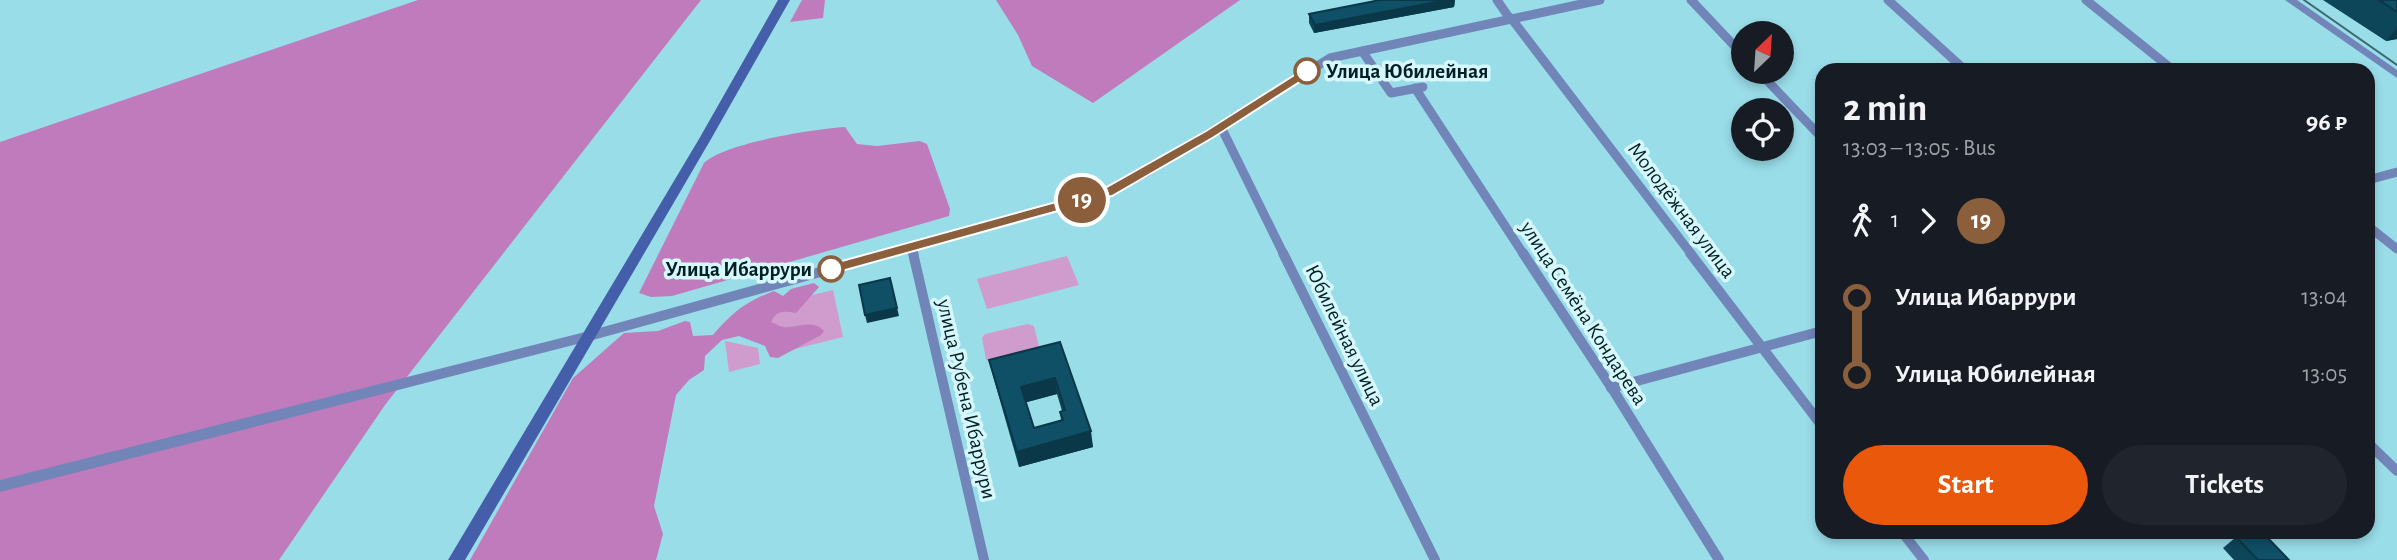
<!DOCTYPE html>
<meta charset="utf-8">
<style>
:root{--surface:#171b24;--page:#20242c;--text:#f1f3f6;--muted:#9ea1a6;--accent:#ea580c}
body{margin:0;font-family:"Alegreya Sans",sans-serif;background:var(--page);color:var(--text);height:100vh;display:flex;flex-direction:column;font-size:26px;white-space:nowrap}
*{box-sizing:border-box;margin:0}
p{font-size:23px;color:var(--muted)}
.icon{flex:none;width:38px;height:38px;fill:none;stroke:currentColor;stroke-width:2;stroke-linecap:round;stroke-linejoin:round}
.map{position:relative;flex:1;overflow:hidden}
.details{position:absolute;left:1815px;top:63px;width:560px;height:476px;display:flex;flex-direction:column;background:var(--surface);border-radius:21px;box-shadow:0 4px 10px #0003}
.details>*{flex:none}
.badge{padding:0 14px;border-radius:23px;font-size:24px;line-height:46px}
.needle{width:46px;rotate:25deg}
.tools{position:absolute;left:1731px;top:21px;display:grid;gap:14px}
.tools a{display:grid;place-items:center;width:63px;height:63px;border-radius:50%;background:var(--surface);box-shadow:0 4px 10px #0003;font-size:35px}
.map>.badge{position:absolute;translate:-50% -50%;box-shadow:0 0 0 4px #fff}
.legs{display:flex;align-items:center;gap:10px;height:77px;padding:0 28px;font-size:23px}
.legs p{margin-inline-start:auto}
.overview{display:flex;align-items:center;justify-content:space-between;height:119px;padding:0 28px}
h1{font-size:38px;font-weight:600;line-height:52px}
.action{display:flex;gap:14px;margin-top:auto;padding:14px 28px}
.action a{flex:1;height:80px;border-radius:42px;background:var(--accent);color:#fff;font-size:28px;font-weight:600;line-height:80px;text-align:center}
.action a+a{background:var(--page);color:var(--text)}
ul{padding:0 28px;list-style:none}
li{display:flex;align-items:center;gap:24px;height:77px;font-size:26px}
li i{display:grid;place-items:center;width:10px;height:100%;margin:0 9px;background:currentColor}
li i::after{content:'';width:18px;height:18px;margin:-9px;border:5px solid;border-radius:50%;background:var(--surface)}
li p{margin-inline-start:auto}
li:first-child i{background:linear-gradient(#0000 50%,currentColor 0)}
li:last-child i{background:linear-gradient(currentColor 50%,#0000 0)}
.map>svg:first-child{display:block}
</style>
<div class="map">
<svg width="2397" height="560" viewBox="0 0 2397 560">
<rect width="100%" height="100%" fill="#99dde8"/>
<g fill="#d09ccd">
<polygon points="1067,256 1079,285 987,309 977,279"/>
<polygon points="833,290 843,337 771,355 763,307"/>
<polygon points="1028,324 1034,326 1039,347 1037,350 989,362 986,359 982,338 985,334"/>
<polygon points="725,341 758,348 760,364 729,372"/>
</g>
<g fill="#bf7bbc">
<polygon points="418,0 701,0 385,405 279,560 0,560 0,142"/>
<polygon points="802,0 825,0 823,18 790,22"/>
<polygon points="996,0 1240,0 1093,103 1032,66 1018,35"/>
<path d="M845 127 857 144 877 146 920 141 927 144 950 209 949 216 672 296 651 297 639 293 704 163C724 143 814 129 845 127Z"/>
<path d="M814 283 819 287 796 313C783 311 777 310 771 322 772 322 781 327 783 327 797 329 812 318 824 331L821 335 778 358 770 357 765 346 739 336 722 340 705 356 704 370 689 380 676 395 654 506 663 534 656 560H470L573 378 624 333 658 331 685 321 690 322 693 336 713 335C733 312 745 302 774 291L783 296 791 289Z"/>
</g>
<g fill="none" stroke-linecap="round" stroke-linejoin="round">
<g stroke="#7185b8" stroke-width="9">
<polyline points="1497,0 1510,19"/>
<polyline points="1691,0 1743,55"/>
<polyline points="1888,0 1965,70"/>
<polyline points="2086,0 2173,70"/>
<polyline points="1511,18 1692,255"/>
<polyline points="1362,51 1391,93 1423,87"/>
<polyline points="1759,72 1822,138"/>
<polyline points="1415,88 1524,255"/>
<polyline points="1221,127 1284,255"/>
<polyline points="2368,180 2397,172"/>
<polyline points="2368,226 2397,249"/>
<polyline points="912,247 914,255"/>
<polyline points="883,255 1107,193 1147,172 1330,58 1600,0"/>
</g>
<g stroke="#7185b8" stroke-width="10">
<polyline points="913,253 984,560"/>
<polyline points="1283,253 1435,560"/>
<polyline points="1523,253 1615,393 1719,560"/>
<polyline points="1690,253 1822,426"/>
<polyline points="589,336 889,253"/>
<polyline points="1611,388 1822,331"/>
<polyline points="2368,443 2397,471"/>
<polyline points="1902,532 1924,560"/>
</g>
<g fill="#7185b8" fill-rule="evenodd">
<polygon points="2285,0 2297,0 2397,70 2397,78"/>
<polygon points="589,331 593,332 595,336 593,340 0,492 0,480"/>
</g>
<polygon fill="#455ea9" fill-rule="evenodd" points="778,0 790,0 711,139 465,560 448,560 699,139"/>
<polyline stroke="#3d6a71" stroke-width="2" points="2304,0 2397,65"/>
</g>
<g fill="#0d4559" fill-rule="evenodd">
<polygon points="1380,0 1455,0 1454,7 1314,33 1309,23 1309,14"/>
<polygon points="2323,0 2397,0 2397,39 2386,41"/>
<path d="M1060 342 1093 447 1019 467 993 376 989 360ZM1057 394 1062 411 1060 412 1061 420 1034 428 1026 402Z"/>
<polygon points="2236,537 2289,560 2234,560 2223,548"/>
</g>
<g fill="#0a3848">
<polygon points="1447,0 1455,0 1454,7 1314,33 1315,25"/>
<polygon points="2397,28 2397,39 2386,41"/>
<polygon points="890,278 899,316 867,323 865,315"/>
<polygon points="1055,378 1057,394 1024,403 1021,387"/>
<polygon points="1091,431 1093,447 1019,467 1017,452"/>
</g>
<g fill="#0f5067" stroke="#0a3848" stroke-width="2" fill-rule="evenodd">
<polygon points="1380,0 1447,0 1315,25 1309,14"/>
<polygon points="2379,0 2397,0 2397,12"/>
<polygon points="890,278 897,308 865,315 859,285"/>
<path d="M1060 342 1091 431 1017 452 989 360ZM1055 378 1065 410 1060 412 1063 420 1034 428 1021 387Z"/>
<polygon points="2251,532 2262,532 2289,560 2258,560 2236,537"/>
</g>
<polygon fill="#8b5e3c" stroke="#fff" stroke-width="2" points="1307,67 1312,68 1312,74 1214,137 1112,196 831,274 824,269 831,264 1103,189 1206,131"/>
<g fill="#fff" stroke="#8b5e3c" stroke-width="3.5">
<circle cx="1307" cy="71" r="12"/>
<circle cx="831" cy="269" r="12"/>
</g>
<g text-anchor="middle" stroke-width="7" stroke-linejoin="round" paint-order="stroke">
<g font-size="21" font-weight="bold" fill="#021f23" stroke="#d6f8fd" text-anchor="start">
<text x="1326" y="78">Улица Юбилейная</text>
<text x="812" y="276" text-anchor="end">Улица Ибаррури</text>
</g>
<g font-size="21" fill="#021f23" stroke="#d6f8fd">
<text transform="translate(1682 210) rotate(53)" y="7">Молодёжная улица</text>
<text transform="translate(1584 313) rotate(57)" y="7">улица Семёна Кондарева</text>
<text transform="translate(1345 335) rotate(64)" y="7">Юбилейная улица</text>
<text transform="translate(967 399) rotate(77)" y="7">улица Рубена Ибаррури</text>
</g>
</g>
</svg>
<div class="tools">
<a><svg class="needle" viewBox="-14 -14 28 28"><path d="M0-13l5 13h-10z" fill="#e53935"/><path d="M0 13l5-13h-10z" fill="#9ea1a6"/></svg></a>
<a><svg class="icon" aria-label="locate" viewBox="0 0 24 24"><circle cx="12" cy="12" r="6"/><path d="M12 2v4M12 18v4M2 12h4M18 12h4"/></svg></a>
</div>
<b class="badge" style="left:1082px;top:200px;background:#8b5e3c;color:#fff">19</b>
<section class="details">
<div class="overview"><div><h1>2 min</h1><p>13:03 – 13:05 · Bus</p></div><b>96 ₽</b></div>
<div class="legs"><svg class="icon" aria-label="walk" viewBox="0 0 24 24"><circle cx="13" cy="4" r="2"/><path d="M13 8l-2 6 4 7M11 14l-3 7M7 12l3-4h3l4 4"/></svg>1<svg class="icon" aria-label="forward" viewBox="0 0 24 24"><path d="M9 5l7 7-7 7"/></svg><b class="badge" style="background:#8b5e3c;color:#fff">19</b></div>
<ul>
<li><i style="color:#8b5e3c"></i><b>Улица Ибаррури</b><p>13:04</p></li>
<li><i style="color:#8b5e3c"></i><b>Улица Юбилейная</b><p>13:05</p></li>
</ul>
<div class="action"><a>Start</a><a>Tickets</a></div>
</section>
</div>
